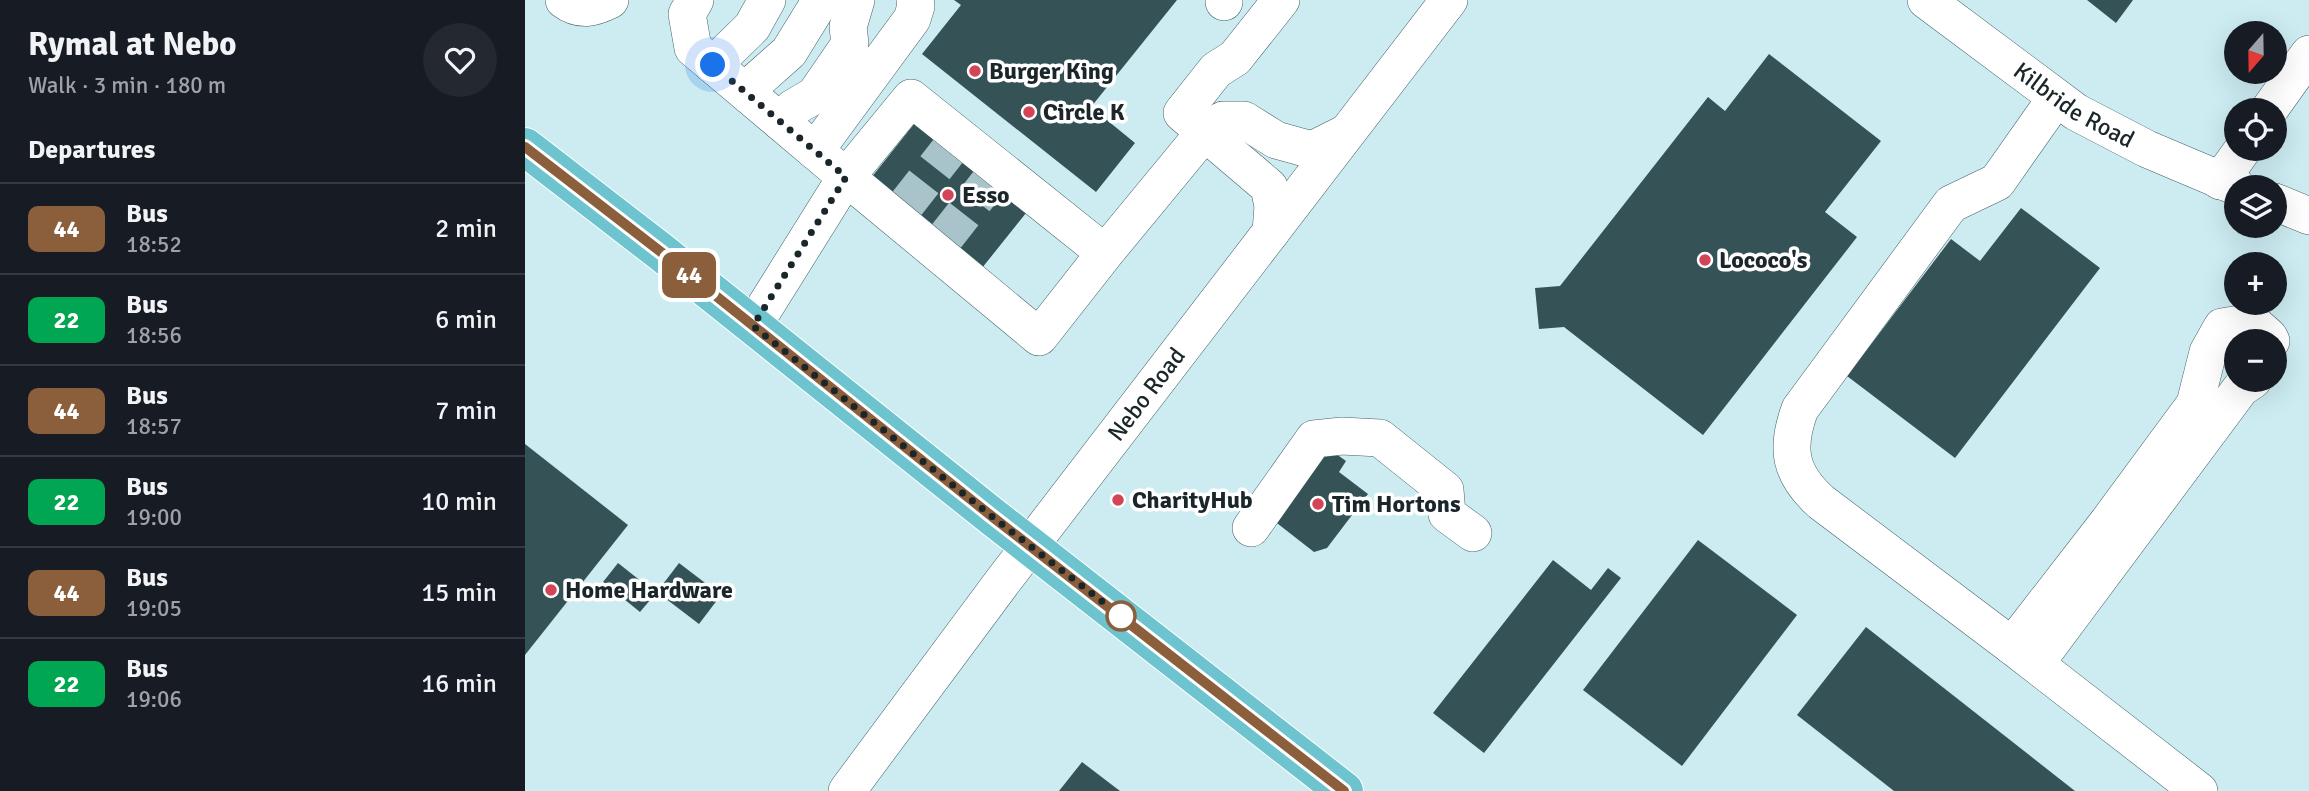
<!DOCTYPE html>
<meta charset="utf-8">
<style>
:root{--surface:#171b24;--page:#242831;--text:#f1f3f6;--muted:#9ea1a6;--line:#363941}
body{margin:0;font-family:Signika,sans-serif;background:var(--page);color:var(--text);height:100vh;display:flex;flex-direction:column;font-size:26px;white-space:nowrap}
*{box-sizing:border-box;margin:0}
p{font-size:23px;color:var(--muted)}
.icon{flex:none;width:38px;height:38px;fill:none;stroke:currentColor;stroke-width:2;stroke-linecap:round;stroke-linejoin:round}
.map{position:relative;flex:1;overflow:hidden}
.sheet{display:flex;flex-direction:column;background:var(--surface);width:525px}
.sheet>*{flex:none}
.badge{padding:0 14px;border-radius:10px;font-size:24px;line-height:46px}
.needle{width:46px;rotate:200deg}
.fabs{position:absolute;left:1699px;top:21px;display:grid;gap:14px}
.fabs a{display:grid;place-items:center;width:63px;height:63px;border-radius:50%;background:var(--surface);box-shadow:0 7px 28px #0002;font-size:35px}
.you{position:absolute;width:35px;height:35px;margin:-18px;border:5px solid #fff;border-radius:50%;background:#1a73e8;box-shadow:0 0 0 10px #1a73e833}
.map>.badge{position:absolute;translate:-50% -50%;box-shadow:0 0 0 4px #fff}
h2{padding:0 28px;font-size:26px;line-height:63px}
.round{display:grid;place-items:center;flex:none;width:74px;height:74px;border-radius:37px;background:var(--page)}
.head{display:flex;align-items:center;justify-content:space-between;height:119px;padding:0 28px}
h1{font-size:33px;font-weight:800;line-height:52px}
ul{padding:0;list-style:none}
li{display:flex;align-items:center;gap:21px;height:91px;padding:0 28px;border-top:2px solid var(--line)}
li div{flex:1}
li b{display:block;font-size:26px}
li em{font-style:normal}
li .badge{min-width:77px;font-weight:700;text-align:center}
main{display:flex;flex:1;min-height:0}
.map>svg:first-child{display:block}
</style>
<main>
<section class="sheet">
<div class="head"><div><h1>Rymal at Nebo</h1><p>Walk · 3 min · 180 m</p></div><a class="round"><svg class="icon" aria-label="heart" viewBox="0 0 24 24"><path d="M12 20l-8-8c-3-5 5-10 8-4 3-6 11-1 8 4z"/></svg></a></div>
<h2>Departures</h2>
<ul>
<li><span class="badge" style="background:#8b5e3c;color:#fff">44</span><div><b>Bus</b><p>18:52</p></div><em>2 min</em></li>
<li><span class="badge" style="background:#00a651;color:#fff">22</span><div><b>Bus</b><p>18:56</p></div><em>6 min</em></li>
<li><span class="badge" style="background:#8b5e3c;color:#fff">44</span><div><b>Bus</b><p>18:57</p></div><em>7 min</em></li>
<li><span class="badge" style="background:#00a651;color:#fff">22</span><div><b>Bus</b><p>19:00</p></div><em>10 min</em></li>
<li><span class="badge" style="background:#8b5e3c;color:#fff">44</span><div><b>Bus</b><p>19:05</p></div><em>15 min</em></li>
<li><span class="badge" style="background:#00a651;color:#fff">22</span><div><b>Bus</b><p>19:06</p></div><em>16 min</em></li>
</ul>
</section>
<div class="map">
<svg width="1784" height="791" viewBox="0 0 1784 791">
<rect width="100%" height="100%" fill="#ccecf2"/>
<g fill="#355257">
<polygon points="429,0 652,0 566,107 610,143 571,192 397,54 436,5"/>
<polygon points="1562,0 1608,0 1591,23"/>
<polygon points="1244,54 1356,141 1300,212 1332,237 1178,435 1039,327 1014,329 1010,288 1035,286 1183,97 1200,111"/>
<polygon points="393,119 505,208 453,273 342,183"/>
<polygon points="1496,208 1575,268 1430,458 1322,376 1426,239 1455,261"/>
<polygon points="0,444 103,525 0,655"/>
<polygon points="800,446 821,461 814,472 843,494 802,548 789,552 748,520"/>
<polygon points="1173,540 1272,615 1157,766 1058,690"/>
<polygon points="1028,560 1066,590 1083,568 1096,578 959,753 908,713"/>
<polygon points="93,563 131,593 115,612 78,582"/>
<polygon points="154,563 196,595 174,624 132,592"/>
<polygon points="1341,627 1550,791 1369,791 1272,715"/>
<polygon points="557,762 595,791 534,791"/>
</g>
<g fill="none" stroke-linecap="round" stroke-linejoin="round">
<g stroke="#a8c4ca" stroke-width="37" stroke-dasharray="37 18" stroke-linecap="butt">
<polyline points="376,211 427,146"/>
<polyline points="416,243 467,178"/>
</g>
<g stroke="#446166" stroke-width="38">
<g id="minor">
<path d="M39 0C55 12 69 8 85 0"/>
<polyline points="170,0 162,14 168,48 321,177 228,326"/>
<path id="s1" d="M1401 0 1551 112 1622 149 1712 187"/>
<polyline points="699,2 699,0"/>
<polyline points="188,65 227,27 242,0"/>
<polyline points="220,91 264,52 296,0"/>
<path d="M1531 98 1472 182 1426 204 1275 409C1260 449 1265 474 1296 502L1487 646 1674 791"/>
<polyline points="1744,110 1784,54"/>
<polyline points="256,122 268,108 290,95 325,44 323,27 331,0"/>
<polyline points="290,151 387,19 391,6 390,0"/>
<polyline points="1695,181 1718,149"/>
<polyline points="1750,202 1784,216"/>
<polyline points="746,232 748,206 744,187 657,113 691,70 710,58 756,0"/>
<polyline points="580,253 386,98 321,177 514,337 580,253 679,133 698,120 719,120 751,140 787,150 821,133"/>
<polyline points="726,528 789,439 817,436 855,438 920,490 922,514 948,533"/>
<polyline points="1487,646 1583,522 1670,404 1683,352 1697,327 1727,322 1744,337 1746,341"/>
<polyline points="1511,663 1716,388 1728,380"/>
<path id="s2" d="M322 791 478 581 924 0"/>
</g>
</g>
<g stroke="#fff" stroke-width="40">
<polyline id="major" points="0,147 136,252 469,518 819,791"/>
</g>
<use href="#minor" stroke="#fff" stroke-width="37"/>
<use href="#major" stroke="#6dc4ce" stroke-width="38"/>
</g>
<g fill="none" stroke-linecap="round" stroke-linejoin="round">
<g stroke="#fff" stroke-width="16">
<polyline id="line" points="0,147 136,252 469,518 819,791"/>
</g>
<use href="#line" stroke="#8b5e3c" stroke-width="10"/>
<polyline stroke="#1a2629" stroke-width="7" stroke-dasharray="0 12.6" points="188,65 321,177 228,326 469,518 596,616"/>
</g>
<g fill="#d44457" stroke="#fff" stroke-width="2.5">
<circle cx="450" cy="71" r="7"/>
<circle cx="504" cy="112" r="7"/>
<circle cx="423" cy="195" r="7"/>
<circle cx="1180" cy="260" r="7"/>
<circle cx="593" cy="500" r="7"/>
<circle cx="793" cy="504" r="7"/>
<circle cx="26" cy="590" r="7"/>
</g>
<circle fill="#fff" stroke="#8b5e3c" stroke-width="3.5" cx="596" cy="616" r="14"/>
<g text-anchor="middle" stroke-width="7" stroke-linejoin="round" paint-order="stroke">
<g font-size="24" font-weight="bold" fill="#1a2629" stroke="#fff" text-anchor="start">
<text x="464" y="79">Burger King</text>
<text x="518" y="120">Circle K</text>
<text x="437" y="203">Esso</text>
<text x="1194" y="268">Lococo's</text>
<text x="607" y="508">CharityHub</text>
<text x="807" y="512">Tim Hortons</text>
<text x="40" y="598">Home Hardware</text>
</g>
<g font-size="24" fill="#1a2629" stroke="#fff">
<text dy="8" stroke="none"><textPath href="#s1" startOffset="182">Kilbride Road</textPath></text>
<text dy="8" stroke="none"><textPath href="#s2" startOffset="497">Nebo Road</textPath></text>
</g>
</g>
</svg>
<div class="fabs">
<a><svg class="needle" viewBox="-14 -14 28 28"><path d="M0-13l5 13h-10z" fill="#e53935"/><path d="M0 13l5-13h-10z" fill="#9ea1a6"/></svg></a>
<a><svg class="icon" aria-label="locate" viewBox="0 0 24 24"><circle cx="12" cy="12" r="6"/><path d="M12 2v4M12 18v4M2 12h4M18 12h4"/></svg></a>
<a><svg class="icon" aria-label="layers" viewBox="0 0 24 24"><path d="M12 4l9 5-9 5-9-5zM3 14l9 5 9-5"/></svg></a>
<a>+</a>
<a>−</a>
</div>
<div class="you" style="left:188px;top:65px"></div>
<b class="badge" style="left:164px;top:275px;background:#8b5e3c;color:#fff">44</b>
</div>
</main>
